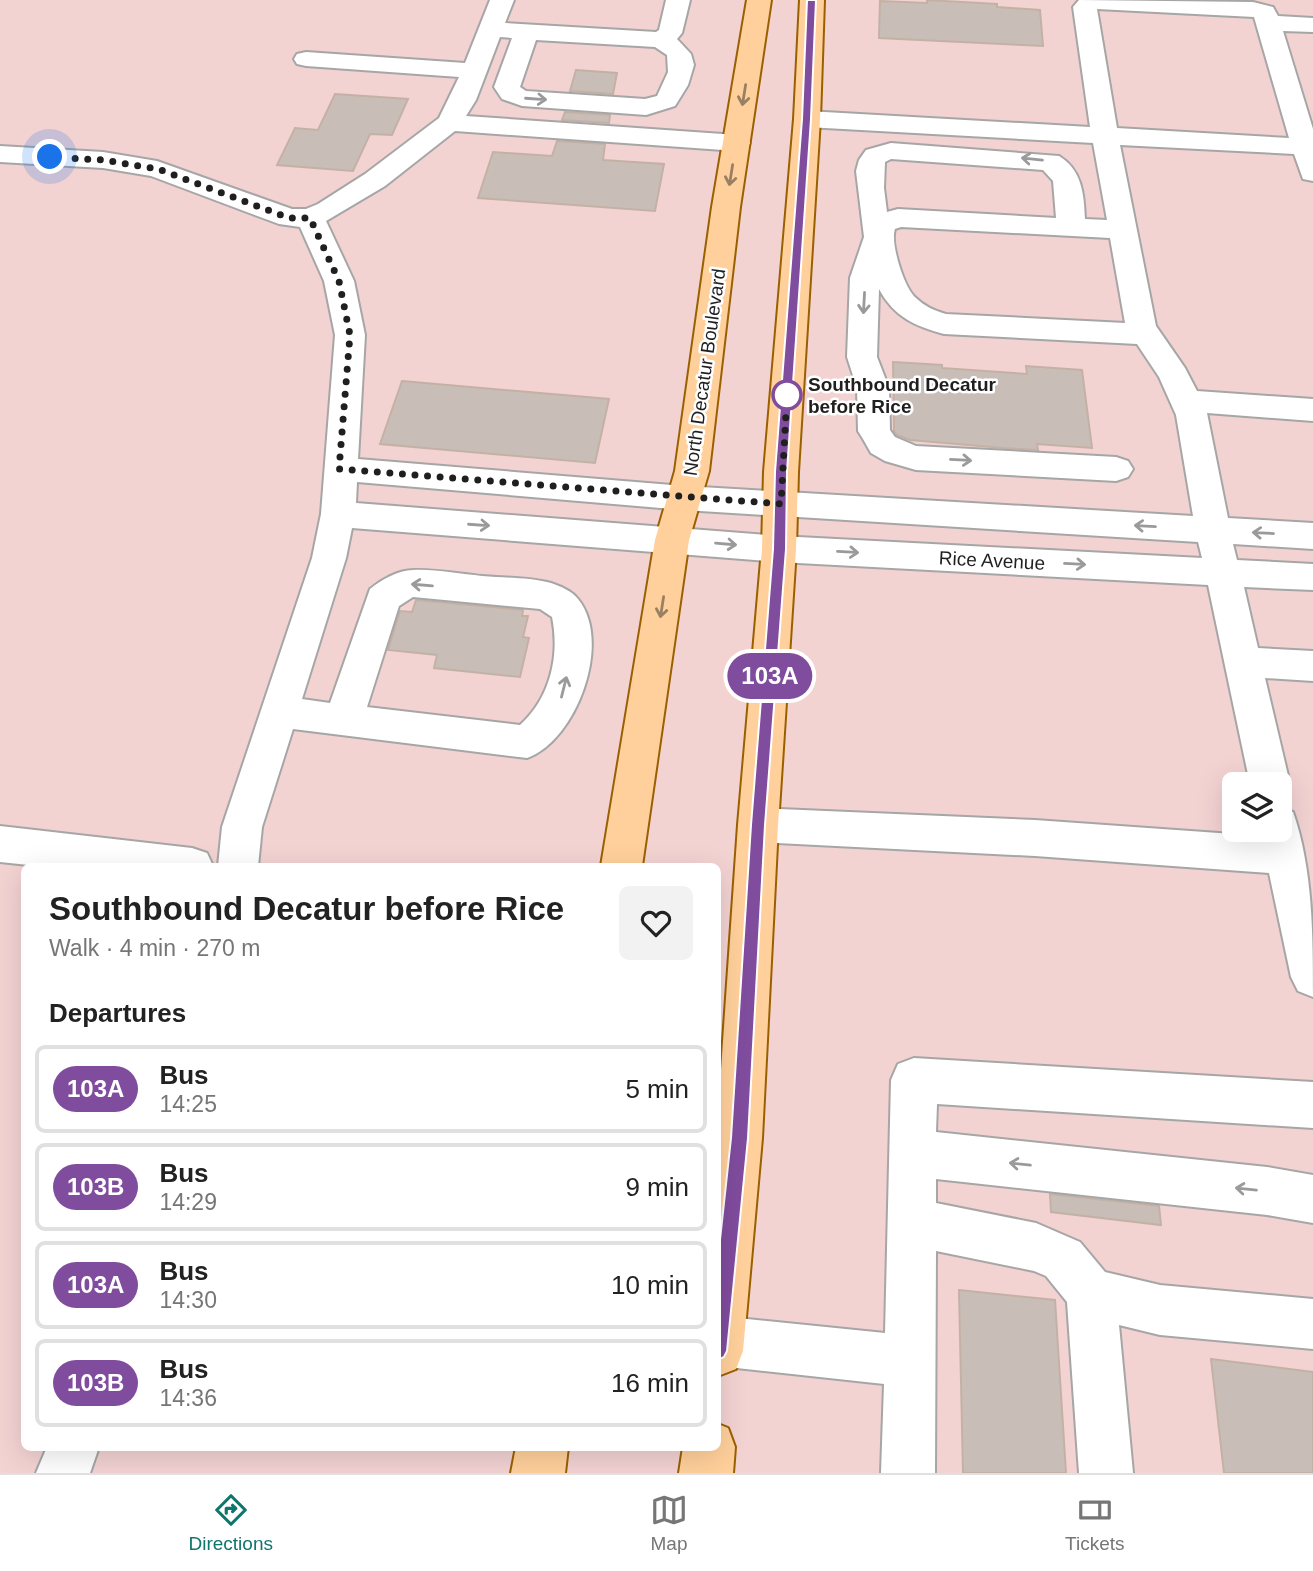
<!DOCTYPE html>
<meta charset="utf-8">
<style>
:root{--surface:#fff;--page:#f2f2f2;--text:#222;--muted:#767676;--line:#e0e0e0;--accent:#0f766e}
body{margin:0;font-family:Arial,sans-serif;background:var(--page);color:var(--text);height:100vh;display:flex;flex-direction:column;font-size:26px;white-space:nowrap}
*{box-sizing:border-box;margin:0}
p{font-size:23px;color:var(--muted)}
.icon{flex:none;width:38px;height:38px;fill:none;stroke:currentColor;stroke-width:2;stroke-linecap:round;stroke-linejoin:round}
.map{position:relative;flex:1;overflow:hidden}
.side{position:absolute;left:21px;top:863px;width:700px;height:588px;display:flex;flex-direction:column;background:var(--surface);border-radius:10px;box-shadow:0 7px 28px #0002}
.side>*{flex:none}
.badge{padding:0 14px;border-radius:23px;font-size:24px;line-height:46px}
.tools{position:absolute;left:1222px;top:772px;display:grid;gap:14px}
.tools a{display:grid;place-items:center;width:70px;height:70px;border-radius:10px;background:var(--surface);box-shadow:0 7px 28px #0002;font-size:35px}
.you{position:absolute;width:35px;height:35px;margin:-18px;border:5px solid #fff;border-radius:50%;background:#1a73e8;box-shadow:0 0 0 10px #1a73e833}
.map>.badge{position:absolute;translate:-50% -50%;box-shadow:0 0 0 4px #fff}
h2{padding:0 28px;font-size:26px;line-height:63px}
.round{display:grid;place-items:center;flex:none;width:74px;height:74px;border-radius:10px;background:var(--page)}
.summary{display:flex;align-items:center;justify-content:space-between;height:119px;padding:0 28px}
h1{font-size:33px;font-weight:700;line-height:52px}
ul{padding:0;list-style:none}
li{display:flex;align-items:center;gap:21px;height:88px;margin:0 14px 10px;padding:0 14px;border:4px solid var(--line);border-radius:10px}
li div{flex:1}
li b{display:block;font-size:26px}
li em{font-style:normal}
li .badge{min-width:77px;font-weight:700;text-align:center}
.tabs{display:flex;justify-content:space-around;align-items:center;height:98px;border-top:2px solid var(--line);background:var(--surface);font-size:19px;color:var(--muted)}
.tabs a{display:grid;justify-items:center;gap:4px}
.tabs .on{color:var(--accent)}
.map>svg:first-child{display:block}
</style>
<div class="map">
<svg width="1313" height="1473" viewBox="0 0 1313 1473">
<rect width="100%" height="100%" fill="#f1ece4"/>
<path fill="#f3d2d2" fill-rule="evenodd" d="M0 0H1313V1473H0ZM1234 784H1279V830H1234ZM24 866H718V1447H24Z"/>
<g fill="#c9beb7" stroke="#c4b1a5" stroke-width="2">
<polygon points="927,0 997,4 997,7 1040,10 1043,46 879,38 880,1 927,3"/>
<polygon points="576,70 617,73 613,94 570,91"/>
<polygon points="335,94 408,99 392,135 370,134 353,171 277,165 295,128 318,130"/>
<polygon points="565,112 610,115 609,123 562,120"/>
<polygon points="557,141 605,144 603,160 664,164 655,211 478,198 493,152 552,156"/>
<polygon points="893,362 942,365 942,368 1027,374 1026,366 1082,370 1092,448 1037,444 1038,450 1003,448 910,440 897,435 894,431"/>
<polygon points="402,381 609,399 595,463 380,444"/>
<polygon points="416,600 523,610 522,616 528,616 523,637 529,638 520,677 434,668 437,655 388,650 400,611 412,612"/>
<polygon points="1050,1194 1159,1206 1161,1225 1051,1212"/>
<polygon points="959,1290 1055,1300 1066,1473 963,1473"/>
<polygon points="1211,1359 1313,1372 1313,1473 1224,1473"/>
</g>
<g fill="none" stroke-linecap="round" stroke-linejoin="round">
<g stroke="#a6a6a6" stroke-width="4">
<g id="minor">
<path d="M490 0H514L505 23 656 32 659 30 666 0H690L682 33 677 39 691 54 694 65 688 85 675 106 646 115 522 106 502 99 494 87 512 38 500 37 476 100 466 116 737 135 746 137 750 143 746 149 737 151 455 131 385 186 326 221 354 281 365 335 358 459 684 486 1193 516 1176 415 1159 377 1137 344 944 334C915 326 894 317 879 289L877 357 889 388 890 430 895 437 916 446 1116 457 1128 461 1133 469 1128 477 1116 481 916 470 885 461 871 453 863 439 858 431 857 388 847 357 850 278 864 237 856 171 859 160 866 150 891 143 1059 156C1082 170 1084 194 1085 219L1107 220 1093 143 807 127 798 125 794 119 798 113 807 111 1090 127 1073 7 1079 0 1253 2 1273 7 1278 16 1313 18V32L1283 31 1313 129V181L1303 179 1294 154 1120 145 1156 326 1185 368 1197 391 1313 399V421L1207 413 1228 518 1313 523V549L1233 544 1237 560 1313 564V590L1244 587 1258 648 1313 651V681L1265 678 1290 784 1284 796 1279 798V784H1250L1208 585 779 562 352 528 346 558 302 699 330 703 370 589C381 580 398 570 413 570 436 569 460 574 482 576 504 578 529 577 551 583 560 586 572 591 578 599 613 642 576 741 527 758L293 729 262 827 258 866H218L222 827 312 558 321 514 335 335 324 281 300 227 279 224 151 176 103 168 0 162V146L103 152 157 161 292 209H306L318 204 365 174 439 118 459 77 306 66 297 64 294 59 297 54 306 52 465 63ZM1097 9 1254 17 1289 138 1117 128ZM536 40 655 47 667 55 668 72 657 96 645 99 526 91 520 87ZM891 159 1043 170 1053 181 1056 218 898 209 887 212 884 188 885 162ZM901 227 1110 238 1125 323 946 314C935 311 924 306 916 298 904 288 890 243 895 229ZM357 482 684 510 1198 542 1202 558 779 536 356 503ZM413 597 540 609 552 617C560 656 550 698 520 725L367 707 399 606Z"/>
<path d="M1279 807 1293 812C1313 869 1313 936 1313 997L1298 991 1291 977 1269 873 1035 856 758 842 744 837 738 825 744 813 758 808 1035 820 1261 836 1260 830H1279Z"/>
<polygon points="0,826 192,848 207,853 213,866 38,866 0,862"/>
<polygon points="914,1058 1313,1082 1313,1128 937,1104 936,1132 1267,1167 1313,1175 1313,1223 1267,1215 936,1179 936,1203 1036,1223 1080,1242 1105,1272 1160,1285 1313,1299 1313,1349 1160,1335 1119,1325 1133,1473 1079,1473 1067,1302 1046,1276 1034,1271 936,1251 935,1473 881,1473 884,1384 718,1366 718,1316 885,1333 891,1080 898,1064"/>
<polygon points="47,1447 99,1447 90,1473 36,1473"/>
</g>
</g>
<g stroke="#9a6000" stroke-width="4">
<g id="major">
<polygon points="747,0 771,0 740,207 709,471 689,540 642,866 601,866 655,540 675,471 712,207"/>
<polygon points="800,0 824,0 820,119 798,472 796,549 778,825 762,1138 743,1351 736,1369 718,1376 718,1113 738,825 762,549 764,472 794,119"/>
<polygon points="718,1424 728,1428 735,1447 733,1473 679,1473 683,1447 718,1447"/>
<polygon points="516,1447 568,1447 565,1473 511,1473"/>
</g>
</g>
<use href="#minor" fill="#fff" fill-rule="evenodd"/>
<use href="#major" fill="#ffd09b" fill-rule="evenodd"/>
</g>
<defs><path id="oneway-shaft" d="M-6 0H5M1.5-3L5.5 0L1.5 3" fill="none" stroke-width="1.6" stroke-linecap="round" stroke-linejoin="round" transform="scale(1.75)"/></defs>
<g stroke="#9a8063">
<use href="#oneway-shaft" transform="translate(744 95) rotate(99)"/>
<use href="#oneway-shaft" transform="translate(731 175) rotate(99)"/>
<use href="#oneway-shaft" transform="translate(662 607) rotate(99)"/>
</g>
<g stroke="#9a9a9a">
<use href="#oneway-shaft" transform="translate(536 99) rotate(4)"/>
<use href="#oneway-shaft" transform="translate(1032 159) rotate(-174)"/>
<use href="#oneway-shaft" transform="translate(864 303) rotate(93)"/>
<use href="#oneway-shaft" transform="translate(961 460) rotate(3)"/>
<use href="#oneway-shaft" transform="translate(479 525) rotate(4)"/>
<use href="#oneway-shaft" transform="translate(1145 526) rotate(-177)"/>
<use href="#oneway-shaft" transform="translate(1263 533) rotate(-177)"/>
<use href="#oneway-shaft" transform="translate(726 544) rotate(5)"/>
<use href="#oneway-shaft" transform="translate(848 552) rotate(3)"/>
<use href="#oneway-shaft" transform="translate(1075 564) rotate(3)"/>
<use href="#oneway-shaft" transform="translate(422 585) rotate(-175)"/>
<use href="#oneway-shaft" transform="translate(564 687) rotate(-76)"/>
<use href="#oneway-shaft" transform="translate(1020 1164) rotate(-174)"/>
<use href="#oneway-shaft" transform="translate(1246 1189) rotate(-174)"/>
</g>
<polygon fill="#804c9e" stroke="#fff" stroke-width="2" points="807,0 816,0 811,119 787,472 786,549 765,825 748,1138 727,1351 724,1357 718,1360 711,1357 708,1351 731,1138 751,825 773,549 775,472 802,119"/>
<g fill="none" stroke-linecap="round" stroke-linejoin="round">
<polyline stroke="#1f1f1f" stroke-width="7" stroke-dasharray="0 12.6" points="50,157 103,160 158,169 289,218 310,218 339,281 350,335 339,469 781,504 787,395"/>
</g>
<circle fill="#fff" stroke="#804c9e" stroke-width="3.5" cx="787" cy="395" r="14"/>
<g text-anchor="middle" stroke-width="5" stroke-linejoin="round" paint-order="stroke">
<g font-size="19" fill="#1f1f1f" stroke="#fff">
<text transform="translate(704 372) rotate(-82)" y="7">North Decatur Boulevard</text>
<text transform="translate(992 560) rotate(3)" y="7">Rice Avenue</text>
</g>
<g font-size="19" font-weight="bold" fill="#1f1f1f" stroke="#fff" text-anchor="start">
<text x="808" y="391">Southbound Decatur<tspan x="808" dy="22">before Rice</tspan></text>
</g>
</g>
</svg>
<div class="tools">
<a><svg class="icon" aria-label="layers" viewBox="0 0 24 24"><path d="M12 4l9 5-9 5-9-5zM3 14l9 5 9-5"/></svg></a>
</div>
<div class="you" style="left:50px;top:157px"></div>
<b class="badge" style="left:770px;top:676px;background:#804c9e;color:#fff">103A</b>
<section class="side">
<div class="summary"><div><h1>Southbound Decatur before Rice</h1><p>Walk · 4 min · 270 m</p></div><a class="round"><svg class="icon" aria-label="heart" viewBox="0 0 24 24"><path d="M12 20l-8-8c-3-5 5-10 8-4 3-6 11-1 8 4z"/></svg></a></div>
<h2>Departures</h2>
<ul>
<li><span class="badge" style="background:#804c9e;color:#fff">103A</span><div><b>Bus</b><p>14:25</p></div><em>5 min</em></li>
<li><span class="badge" style="background:#804c9e;color:#fff">103B</span><div><b>Bus</b><p>14:29</p></div><em>9 min</em></li>
<li><span class="badge" style="background:#804c9e;color:#fff">103A</span><div><b>Bus</b><p>14:30</p></div><em>10 min</em></li>
<li><span class="badge" style="background:#804c9e;color:#fff">103B</span><div><b>Bus</b><p>14:36</p></div><em>16 min</em></li>
</ul>
</section>
</div>
<nav class="tabs">
<a class="on"><svg class="icon" aria-label="directions" viewBox="0 0 24 24"><path d="M12 3l9 9-9 9-9-9zM9 14v-3h6M13 9l2 2-2 2"/></svg>Directions</a>
<a><svg class="icon" aria-label="map" viewBox="0 0 24 24"><path d="M3 6l6-2 6 2 6-2v14l-6 2-6-2-6 2zM9 4v14M15 6v14"/></svg>Map</a>
<a><svg class="icon" aria-label="tickets" viewBox="0 0 24 24"><path d="M3 7h18v10H3zM15 7v10"/></svg>Tickets</a>
</nav>
